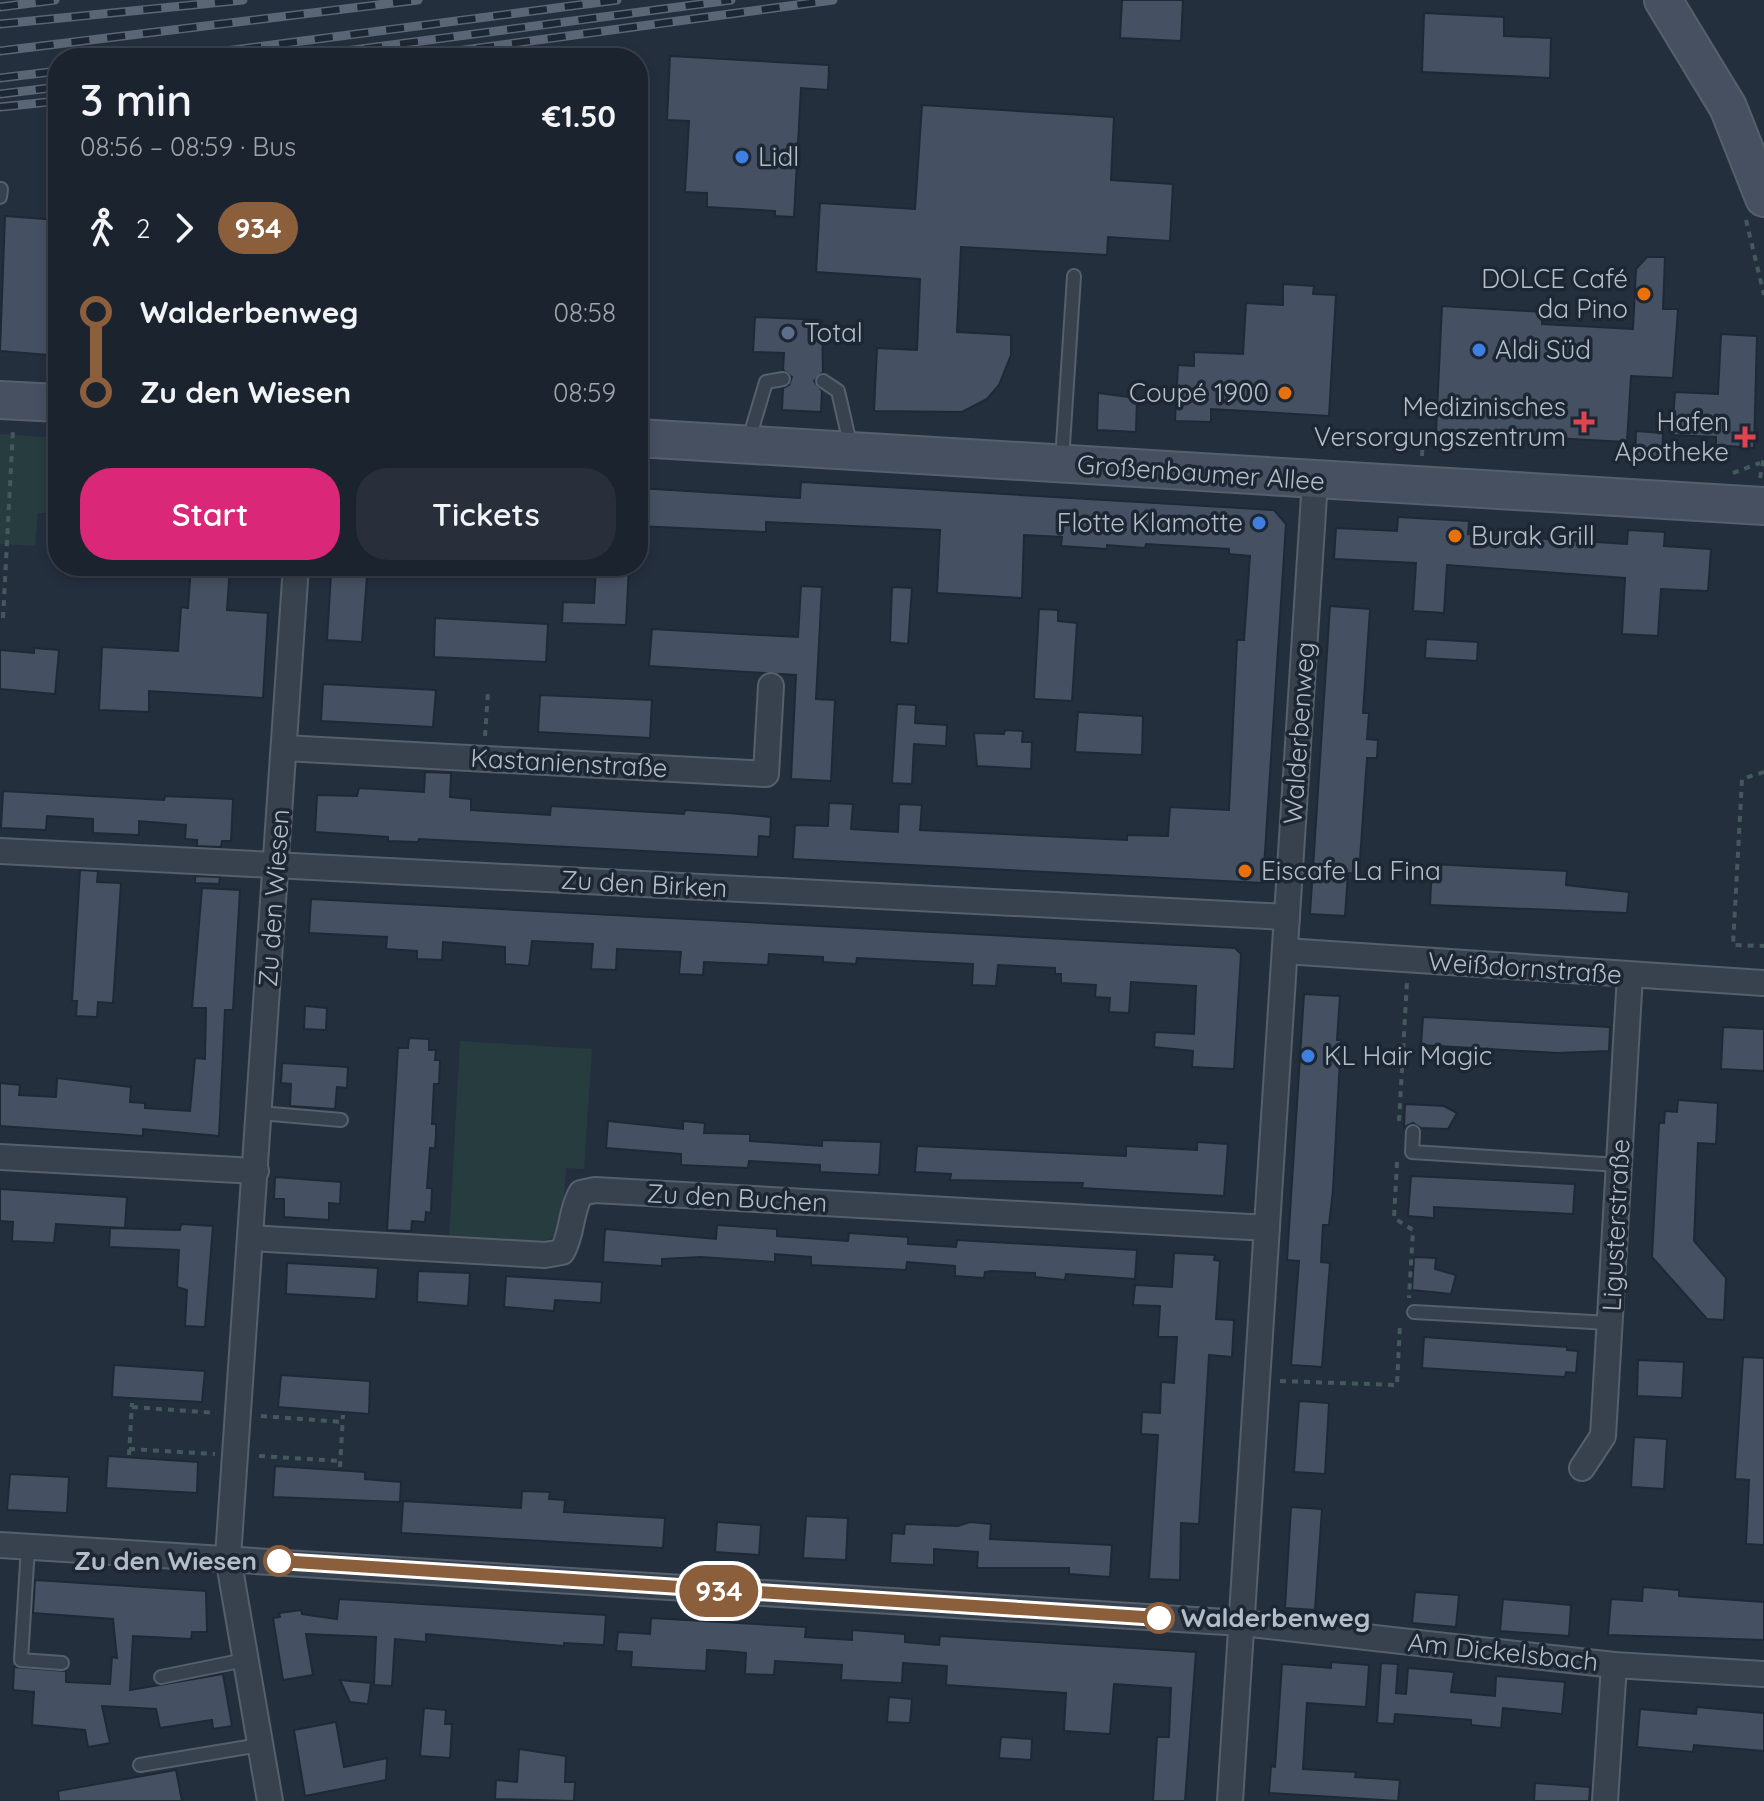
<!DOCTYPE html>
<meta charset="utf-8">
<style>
:root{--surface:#1b232e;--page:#282f3a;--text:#f1f3f6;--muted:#a0a4aa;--line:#39404a;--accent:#db2777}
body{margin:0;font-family:Quicksand,sans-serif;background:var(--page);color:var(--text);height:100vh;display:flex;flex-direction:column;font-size:30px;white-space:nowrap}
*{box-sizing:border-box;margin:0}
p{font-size:26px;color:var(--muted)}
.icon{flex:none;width:44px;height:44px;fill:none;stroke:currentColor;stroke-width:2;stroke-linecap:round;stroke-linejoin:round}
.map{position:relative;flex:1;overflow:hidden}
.side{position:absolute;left:48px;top:48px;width:600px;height:528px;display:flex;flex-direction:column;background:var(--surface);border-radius:32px;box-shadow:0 4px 12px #0003,0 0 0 2px var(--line)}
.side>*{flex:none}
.badge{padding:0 16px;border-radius:26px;font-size:28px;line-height:52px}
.map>.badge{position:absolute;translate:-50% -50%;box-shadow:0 0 0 4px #fff}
.legs{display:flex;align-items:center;gap:12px;height:88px;padding:0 32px;font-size:26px}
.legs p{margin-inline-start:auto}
.headline{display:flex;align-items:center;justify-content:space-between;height:136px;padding:0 32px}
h1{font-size:44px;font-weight:600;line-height:60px}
.action{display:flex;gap:16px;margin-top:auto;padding:16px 32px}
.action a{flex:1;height:92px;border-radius:32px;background:var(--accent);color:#fff;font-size:32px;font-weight:600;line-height:92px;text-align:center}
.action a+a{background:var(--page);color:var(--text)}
ul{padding:0 32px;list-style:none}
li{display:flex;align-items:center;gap:28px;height:80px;font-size:30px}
li i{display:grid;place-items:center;width:12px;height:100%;margin:0 10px;background:currentColor}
li i::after{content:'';width:20px;height:20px;margin:-10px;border:6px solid;border-radius:50%;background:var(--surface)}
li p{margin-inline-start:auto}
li:first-child i{background:linear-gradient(#0000 50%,currentColor 0)}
li:last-child i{background:linear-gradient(currentColor 50%,#0000 0)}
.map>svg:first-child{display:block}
</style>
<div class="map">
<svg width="1764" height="1801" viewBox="0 0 1764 1801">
<rect width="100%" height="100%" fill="#242f3e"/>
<g fill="#263c3f">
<polygon points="0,434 58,438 55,513 38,513 35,546 0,544"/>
<path d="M460 1041 592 1049 584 1169 566 1168 562 1229C539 1257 482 1241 449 1238Z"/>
</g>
<g fill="#455162" stroke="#1f2835" stroke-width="2">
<polygon points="1122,0 1183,0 1181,41 1120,38"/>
<polygon points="1424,13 1504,17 1504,36 1551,38 1550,78 1422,72"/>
<polygon points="670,56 829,65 828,90 801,88 794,217 775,216 775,211 707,207 707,193 685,192 689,121 667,120"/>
<polygon points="922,105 1114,117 1111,180 1173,184 1170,241 1108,237 1107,255 961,247 957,332 1011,335 1011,355 999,385 987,399 962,412 874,411 877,348 917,350 920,279 816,272 820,203 915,209"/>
<polygon points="5,216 58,220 49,355 0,351"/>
<polygon points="1647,257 1665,257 1663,309 1678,309 1673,378 1631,376 1627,442 1436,432 1442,306 1543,312 1542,324 1633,329 1636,269"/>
<polygon points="1283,284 1314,286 1313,294 1336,295 1329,416 1211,409 1211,422 1175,421 1178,365 1194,366 1194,352 1243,354 1246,303 1283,305"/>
<polygon points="755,317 822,320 823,372 814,381 822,391 821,412 782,410 783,388 789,385 792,377 783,370 784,353 753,352"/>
<polygon points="1721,334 1757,336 1754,448 1716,445 1716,437 1672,435 1675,392 1718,394"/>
<polygon points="1098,393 1137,398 1136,432 1097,430"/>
<polygon points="1636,431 1663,433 1662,461 1635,460"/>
<polygon points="801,482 1274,510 1286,524 1263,883 793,859 795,825 828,826 829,803 853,804 851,829 898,832 899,804 922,805 920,830 1127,840 1127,835 1168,836 1170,807 1229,810 1237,640 1244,640 1250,556 1229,554 1229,549 1146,544 1145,548 1107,545 1107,549 1061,546 1062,537 1024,535 1022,598 937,593 940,530 766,522 766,532 638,526 638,488 800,498"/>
<polygon points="1398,517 1469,521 1468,534 1627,544 1628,530 1665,532 1664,546 1711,549 1708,591 1661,589 1658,636 1622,634 1625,578 1447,565 1444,613 1413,611 1416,563 1334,559 1336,528 1397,531"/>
<polygon points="191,566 230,566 227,610 268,613 263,698 149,691 149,712 99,710 102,647 178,651 181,607 188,608"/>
<polygon points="596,566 629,566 626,625 562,623 563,602 594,603"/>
<polygon points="331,574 367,576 362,642 327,640"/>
<polygon points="801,586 822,587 816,699 835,700 831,781 791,779 796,675 649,666 652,629 798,637"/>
<polygon points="892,587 912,588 908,644 890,642"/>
<polygon points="1330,606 1370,609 1363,713 1369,713 1367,739 1378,740 1377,758 1367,758 1359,874 1348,873 1345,916 1310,914"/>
<polygon points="1039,609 1058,610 1058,621 1077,623 1072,701 1034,699"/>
<polygon points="435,618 548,624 546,662 434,657"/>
<polygon points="1426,639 1478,642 1477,661 1425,658"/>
<polygon points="34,648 59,650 55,694 0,689 0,650 34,653"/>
<polygon points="323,684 436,690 433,727 321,721"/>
<polygon points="540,695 652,700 650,738 538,732"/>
<polygon points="897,704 916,705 915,723 947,725 946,746 914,744 912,784 892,783"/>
<polygon points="1078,712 1143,716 1142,755 1075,752"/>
<polygon points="1005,730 1023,731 1022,742 1032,742 1031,769 977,766 974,733 1004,734"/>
<polygon points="425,772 451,773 450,797 471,799 471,810 550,815 551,806 684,814 685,810 728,813 771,817 770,837 759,836 758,857 419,839 418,842 388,841 388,837 315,832 317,795 357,796 359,788 424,792"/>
<polygon points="3,791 164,800 165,796 233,799 231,841 222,841 221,847 197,846 197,840 185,839 186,825 139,821 139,835 93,833 93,819 47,816 46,830 1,828"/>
<polygon points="1432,864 1567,871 1566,885 1629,892 1627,913 1430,905"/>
<polygon points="80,870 98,871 97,882 121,883 113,1003 98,1002 97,1017 76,1016 77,1001 72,1001"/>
<polygon points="195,876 220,877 219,884 195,883"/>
<polygon points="202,888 240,890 233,1010 225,1010 219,1136 143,1129 143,1136 0,1126 0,1083 20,1085 19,1095 56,1097 57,1078 131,1087 130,1102 145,1103 145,1108 190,1111 195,1058 205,1059 206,1008 192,1008"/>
<polygon points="311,899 1235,948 1241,954 1234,1069 1192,1067 1193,1051 1154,1047 1155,1032 1194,1034 1196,986 1131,982 1129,1013 1109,1012 1110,998 1095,997 1096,985 1061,983 1061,974 1055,974 1055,968 998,965 996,986 972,985 973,964 857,958 856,964 823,962 823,957 769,954 768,965 704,962 703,975 679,974 681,952 617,949 616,970 591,969 593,944 532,941 529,966 505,964 505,947 443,942 442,960 417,959 417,951 386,949 387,937 309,933"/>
<polygon points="1304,994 1340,996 1337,1040 1341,1040 1333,1190 1329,1225 1323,1225 1321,1262 1330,1263 1322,1367 1291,1365 1299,1261 1287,1260"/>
<polygon points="305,1006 327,1008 326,1030 304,1029"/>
<polygon points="1423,1017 1610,1027 1609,1051 1557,1053 1421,1045"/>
<polygon points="1723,1027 1764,1029 1764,1071 1721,1069"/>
<polygon points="409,1038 429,1039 429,1050 436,1050 435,1060 440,1060 439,1084 434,1084 432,1124 436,1124 436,1136 435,1148 430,1148 427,1188 432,1188 431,1213 426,1212 425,1222 412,1221 411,1231 387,1230 398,1048 408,1048"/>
<polygon points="282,1063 348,1067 347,1088 337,1087 335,1109 290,1106 291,1084 281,1083"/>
<polygon points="1678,1100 1718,1103 1716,1144 1698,1143 1694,1241 1726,1278 1724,1320 1707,1319 1652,1257 1659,1123 1664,1123 1665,1111 1677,1112"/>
<polygon points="1405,1104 1444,1106 1457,1113 1448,1129 1421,1128 1413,1123 1404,1127"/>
<polygon points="608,1121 683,1129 683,1121 705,1123 704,1133 750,1134 750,1141 822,1146 822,1140 881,1142 879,1175 820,1172 820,1165 749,1161 748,1168 681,1165 681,1154 606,1148"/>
<polygon points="1197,1142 1228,1144 1224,1196 1082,1188 1083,1183 950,1180 951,1174 915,1172 917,1146 1126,1156 1126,1146 1197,1150"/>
<polygon points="1411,1176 1575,1184 1573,1214 1434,1207 1434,1218 1408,1216"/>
<polygon points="275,1177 341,1182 340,1204 329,1203 329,1220 284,1217 284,1199 274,1199"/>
<polygon points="0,1189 127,1197 125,1228 56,1224 54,1243 12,1241 13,1222 0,1221"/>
<polygon points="181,1224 213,1226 205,1327 185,1326 187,1290 177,1287 179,1250 109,1247 110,1228 180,1230"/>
<polygon points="717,1225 777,1229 777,1236 848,1241 849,1233 908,1237 908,1244 956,1247 957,1240 1137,1250 1135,1279 1066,1274 1065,1280 1035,1277 1035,1273 991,1271 985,1272 984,1278 955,1276 955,1266 907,1262 906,1270 811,1265 811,1257 775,1254 775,1262 701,1257 662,1259 662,1266 603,1262 605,1229 716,1239"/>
<polygon points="1174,1253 1215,1255 1214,1260 1220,1261 1216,1319 1234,1320 1232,1357 1209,1355 1199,1524 1181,1523 1180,1580 1149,1579 1158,1435 1141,1434 1142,1412 1160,1413 1161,1382 1174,1383 1177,1337 1158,1337 1160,1306 1133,1305 1135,1285 1172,1287"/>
<polygon points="1414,1257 1436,1258 1435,1269 1456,1275 1451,1294 1412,1290"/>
<polygon points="287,1263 378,1268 376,1299 286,1294"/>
<polygon points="418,1271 470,1273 468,1306 417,1302"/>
<polygon points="506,1276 602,1282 601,1303 555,1300 554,1311 504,1307"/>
<polygon points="1424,1337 1567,1347 1567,1350 1578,1351 1576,1373 1566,1372 1565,1377 1422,1368"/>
<polygon points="1743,1357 1764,1358 1764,1545 1746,1544 1749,1480 1735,1479"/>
<polygon points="1638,1360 1684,1362 1682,1398 1637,1396"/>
<polygon points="114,1365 205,1371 202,1402 112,1397"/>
<polygon points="281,1375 370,1381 369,1414 278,1407"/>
<polygon points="1299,1401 1329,1403 1325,1474 1294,1472"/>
<polygon points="1634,1437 1667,1439 1664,1489 1631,1487"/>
<polygon points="108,1456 198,1462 197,1493 106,1488"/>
<polygon points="275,1466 365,1472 365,1479 401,1482 400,1502 273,1497"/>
<polygon points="10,1474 69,1477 67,1513 7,1510"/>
<polygon points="522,1491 550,1492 549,1499 565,1500 564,1512 665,1518 663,1548 401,1533 403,1501 521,1508"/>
<polygon points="1291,1507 1322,1509 1315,1610 1285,1608"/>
<polygon points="806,1516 848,1518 846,1560 803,1558"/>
<polygon points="717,1522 761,1525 759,1555 715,1552"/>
<polygon points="970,1522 991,1524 990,1539 1112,1545 1110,1577 1069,1574 1069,1568 977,1568 978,1552 934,1549 934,1565 890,1563 892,1533 904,1534 905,1524 958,1526"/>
<polygon points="35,1580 206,1591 207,1632 192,1632 191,1639 133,1636 130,1690 223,1674 232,1726 213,1729 212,1720 160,1728 156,1709 102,1706 110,1743 88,1747 85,1730 32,1725 34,1692 13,1690 14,1667 66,1671 66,1682 110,1684 112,1657 117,1658 113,1619 33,1613"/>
<polygon points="1643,1587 1679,1590 1679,1596 1764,1602 1764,1640 1608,1635 1611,1599 1642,1601"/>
<polygon points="1415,1592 1459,1595 1456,1627 1412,1623"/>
<polygon points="339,1599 606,1615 604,1645 564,1643 564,1646 426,1634 426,1642 395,1639 392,1686 374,1685 376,1637 306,1634 313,1675 283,1680 273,1618 280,1617 279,1613 301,1610 302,1614 337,1619"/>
<polygon points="1503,1599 1571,1605 1569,1636 1500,1631"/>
<polygon points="651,1618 806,1627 805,1637 852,1640 852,1630 905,1634 905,1642 939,1645 940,1636 1196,1652 1185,1801 1153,1801 1157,1737 1169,1737 1171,1688 1114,1684 1110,1734 1064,1731 1066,1693 946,1685 947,1666 903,1663 902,1683 841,1680 842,1665 775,1661 774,1675 745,1674 746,1653 725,1651 707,1650 706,1671 631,1667 632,1652 616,1651 618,1632 650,1634"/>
<polygon points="1331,1662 1369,1665 1366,1707 1307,1703 1303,1769 1356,1772 1355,1777 1400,1780 1398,1801 1269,1793 1271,1766 1275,1767 1282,1664 1331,1668"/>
<polygon points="1381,1663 1398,1664 1396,1693 1406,1694 1408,1668 1454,1672 1451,1692 1495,1696 1496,1676 1565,1682 1562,1714 1503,1708 1501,1728 1471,1725 1471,1720 1395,1714 1394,1724 1377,1723"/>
<polygon points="340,1680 371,1683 368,1704 350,1702"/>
<polygon points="889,1697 912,1699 910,1723 887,1722"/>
<polygon points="1697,1707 1764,1713 1764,1751 1694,1745 1693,1752 1637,1747 1640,1709 1696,1714"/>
<polygon points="424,1708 446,1710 445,1724 452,1724 450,1758 420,1756"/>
<polygon points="336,1722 344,1767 387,1758 386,1780 305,1796 294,1730"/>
<polygon points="1001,1737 1032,1739 1031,1760 999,1758"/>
<polygon points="519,1749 566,1756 565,1782 575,1782 574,1801 495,1799 496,1780 517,1782"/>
<polygon points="176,1770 182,1801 59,1801 58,1791"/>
<polygon points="1535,1783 1590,1787 1589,1801 1534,1801"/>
</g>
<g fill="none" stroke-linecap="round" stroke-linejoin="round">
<g stroke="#565f6c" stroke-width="16">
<g id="service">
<polyline points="0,197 1,189"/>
<polyline points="823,381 838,391 851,448"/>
<polyline points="749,439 766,382 783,379"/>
<polyline points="1062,460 1074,276"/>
<polyline points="260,1113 341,1120"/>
<polyline points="1413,1132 1412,1152 1619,1165"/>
<polyline points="1414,1312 1610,1323"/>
<polyline points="28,1547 21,1660 62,1663"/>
<polyline points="161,1677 245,1660"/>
<polyline points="140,1765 260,1745"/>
</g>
</g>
<g stroke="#565f6c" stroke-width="28">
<g id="minor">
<polyline points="284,748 766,774 771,686"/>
<polyline points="0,851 1287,917"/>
<polyline points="1285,951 1764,983"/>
<polyline points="0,1157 256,1171"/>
<path d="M251 1238 545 1255 562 1252C573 1233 570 1212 581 1193L595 1190 1267 1228"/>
<polyline points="1582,1468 1603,1436 1630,975"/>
<polyline points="0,1545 1242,1623 1614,1665 1764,1674"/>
<polyline points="270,1801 228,1557 296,566"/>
<polyline points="1230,1801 1315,480"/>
<polyline points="1605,1801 1614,1665"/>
</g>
</g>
<g stroke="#565f6c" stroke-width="40">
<g id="secondary">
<polyline points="1663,0 1728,107 1764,198"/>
<polyline points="0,400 58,403"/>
<polyline points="638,438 1764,506"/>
</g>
</g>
<g stroke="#44595c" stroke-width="4" stroke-dasharray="6 6" stroke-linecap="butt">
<polyline points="1746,220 1764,295"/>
<polyline points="1422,456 1423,436"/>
<polyline points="1733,473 1760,463"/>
<polyline points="1760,478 1764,457"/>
<polyline points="3,618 13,429"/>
<polyline points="485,736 488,692"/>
<polyline points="1764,772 1742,779 1733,945 1764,946"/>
<polyline points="1399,1121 1407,982"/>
<polyline points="1397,1162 1394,1218 1413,1230 1409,1298"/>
<polyline points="1280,1381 1397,1385 1400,1324"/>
<polyline points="132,1407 216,1413"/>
<polyline points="261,1416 342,1422"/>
<polyline points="129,1449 215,1454"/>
<polyline points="129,1455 132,1403"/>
<polyline points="259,1456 340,1461"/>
<polyline points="340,1467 343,1415"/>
</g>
<use href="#service" stroke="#38414e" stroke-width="12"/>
<use href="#minor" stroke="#38414e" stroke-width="24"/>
<use href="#secondary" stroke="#465061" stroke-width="36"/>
<g stroke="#5a6575" stroke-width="9">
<g id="rail">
<polyline points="0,7 55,0"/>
<polyline points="0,24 243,0"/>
<polyline points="0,51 418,0"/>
<polyline points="172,58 617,0"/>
<polyline points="293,58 731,0"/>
<polyline points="405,58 833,0"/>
<polyline points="0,78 58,71"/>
<polyline points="0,94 58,87"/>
<polyline points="0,107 58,101"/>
</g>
</g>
<use href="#rail" stroke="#1d2633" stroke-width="6" stroke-dasharray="18" stroke-linecap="butt"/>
</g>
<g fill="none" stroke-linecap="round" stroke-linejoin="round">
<g stroke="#fff" stroke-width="18">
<polyline id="line-1" points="279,1561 1159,1618"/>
</g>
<use href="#line-1" stroke="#8b5e3c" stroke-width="12"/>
</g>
<g fill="#3f7fe0" stroke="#1d2633" stroke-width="3">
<circle cx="742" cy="157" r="8"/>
<circle cx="1479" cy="350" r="8"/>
<circle cx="1259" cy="523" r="8"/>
<circle cx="1308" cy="1056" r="8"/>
</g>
<g fill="#e8710a" stroke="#1d2633" stroke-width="3">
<circle cx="1644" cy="294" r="8"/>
<circle cx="1285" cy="393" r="8"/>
<circle cx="1455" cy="536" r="8"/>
<circle cx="1245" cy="871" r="8"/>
</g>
<circle fill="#5c6f8a" stroke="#1d2633" stroke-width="3" cx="788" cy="333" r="8"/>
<g fill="#e0444e" stroke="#1d2633" stroke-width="3">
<path d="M1580 410h8v8h8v8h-8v8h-8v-8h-8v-8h8z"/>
<path d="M1741 425h8v8h8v8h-8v8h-8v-8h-8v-8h8z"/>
</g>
<g fill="#fff" stroke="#8b5e3c" stroke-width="4">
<circle cx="279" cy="1561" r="14"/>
<circle cx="1159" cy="1618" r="14"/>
</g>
<g text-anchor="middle" stroke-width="7" stroke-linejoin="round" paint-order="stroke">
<g font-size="26" fill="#b4bcc9" stroke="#1d2633" text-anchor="start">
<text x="758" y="166">Lidl</text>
<text x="1628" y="288" text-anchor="end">DOLCE Café<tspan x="1628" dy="30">da Pino</tspan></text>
<text x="804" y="342">Total</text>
<text x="1495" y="359">Aldi Süd</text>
<text x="1269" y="402" text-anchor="end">Coupé 1900</text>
<text x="1566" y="416" text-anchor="end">Medizinisches<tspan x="1566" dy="30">Versorgungszentrum</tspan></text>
<text x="1729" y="431" text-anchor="end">Hafen<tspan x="1729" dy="30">Apotheke</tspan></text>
<text x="1243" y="532" text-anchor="end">Flotte Klamotte</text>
<text x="1471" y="545">Burak Grill</text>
<text x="1261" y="880">Eiscafe La Fina</text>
<text x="1324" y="1065">KL Hair Magic</text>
</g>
<g font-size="26" fill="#b4bcc9" stroke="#1d2633">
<text transform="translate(1201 473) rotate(4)" y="9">Großenbaumer Allee</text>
<text transform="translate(1299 733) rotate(-86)" y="9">Walderbenweg</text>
<text transform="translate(569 763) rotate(3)" y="9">Kastanienstraße</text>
<text transform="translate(644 884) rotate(3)" y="9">Zu den Birken</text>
<text transform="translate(274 898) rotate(-86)" y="9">Zu den Wiesen</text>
<text transform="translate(1525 968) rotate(4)" y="9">Weißdornstraße</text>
<text transform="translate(737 1198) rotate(3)" y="9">Zu den Buchen</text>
<text transform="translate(1616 1225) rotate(-87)" y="9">Ligusterstraße</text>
<text transform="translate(1503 1652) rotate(6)" y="9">Am Dickelsbach</text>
</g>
<g font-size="26" font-weight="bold" fill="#b4bcc9" stroke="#1d2633" text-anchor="end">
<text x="257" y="1570">Zu den Wiesen</text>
<text x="1181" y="1627" text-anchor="start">Walderbenweg</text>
</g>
</g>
</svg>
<b class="badge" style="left:719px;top:1591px;background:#8b5e3c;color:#fff">934</b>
<section class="side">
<div class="headline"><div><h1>3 min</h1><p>08:56 – 08:59 · Bus</p></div><b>€1.50</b></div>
<div class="legs"><svg class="icon" aria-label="walk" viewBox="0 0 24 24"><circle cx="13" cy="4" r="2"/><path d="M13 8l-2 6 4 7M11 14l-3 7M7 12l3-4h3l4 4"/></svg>2<svg class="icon" aria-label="forward" viewBox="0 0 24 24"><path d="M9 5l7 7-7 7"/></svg><b class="badge" style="background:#8b5e3c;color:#fff">934</b></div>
<ul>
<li><i style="color:#8b5e3c"></i><b>Walderbenweg</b><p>08:58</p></li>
<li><i style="color:#8b5e3c"></i><b>Zu den Wiesen</b><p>08:59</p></li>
</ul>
<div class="action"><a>Start</a><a>Tickets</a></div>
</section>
</div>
